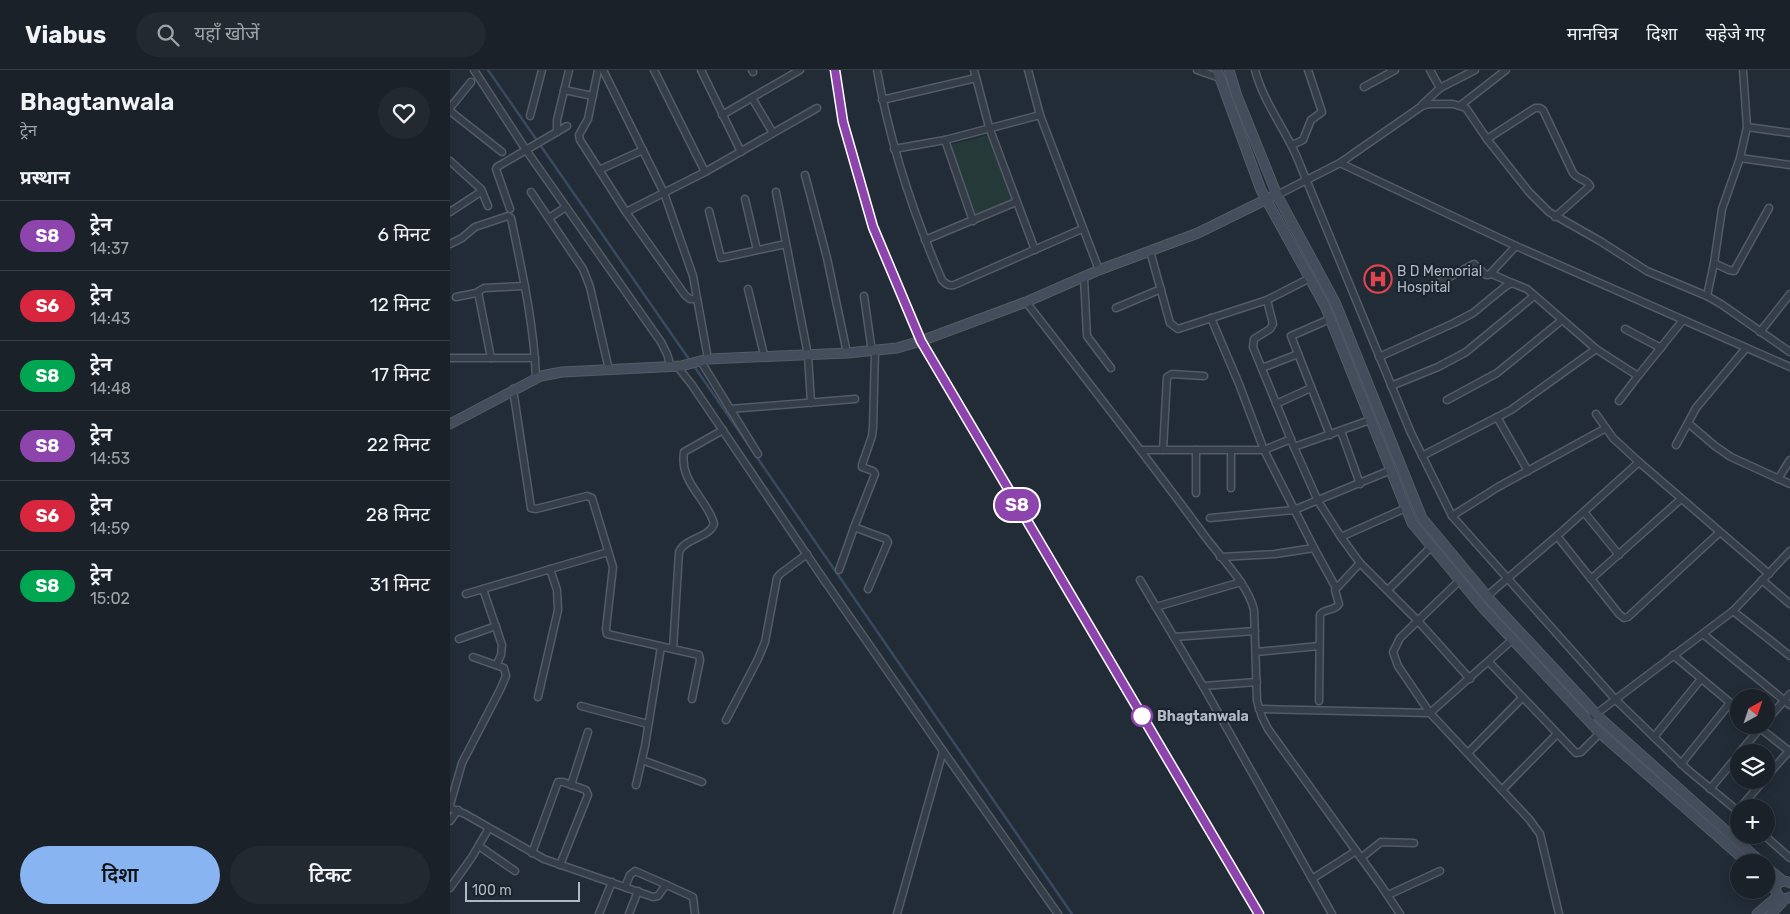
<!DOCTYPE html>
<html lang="hi">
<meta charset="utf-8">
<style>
:root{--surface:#1a2129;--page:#232931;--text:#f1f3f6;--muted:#9fa3a8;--line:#383e46;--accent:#88b4f1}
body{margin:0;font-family:Rubik,"Noto Sans Devanagari",sans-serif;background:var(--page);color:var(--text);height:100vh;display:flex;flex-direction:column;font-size:19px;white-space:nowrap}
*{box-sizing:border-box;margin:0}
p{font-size:16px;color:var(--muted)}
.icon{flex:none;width:28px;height:28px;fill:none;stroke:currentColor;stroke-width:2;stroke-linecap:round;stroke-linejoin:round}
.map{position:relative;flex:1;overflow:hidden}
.details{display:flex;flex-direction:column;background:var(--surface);width:450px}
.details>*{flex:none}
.badge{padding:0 10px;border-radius:16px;font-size:18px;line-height:32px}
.needle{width:32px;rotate:40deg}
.tools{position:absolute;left:1280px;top:619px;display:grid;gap:10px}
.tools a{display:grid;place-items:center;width:45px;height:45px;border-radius:50%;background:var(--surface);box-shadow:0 2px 12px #0003,0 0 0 1px var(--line);font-size:25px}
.scale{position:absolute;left:15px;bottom:12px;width:115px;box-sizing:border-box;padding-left:5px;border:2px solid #b0b8c4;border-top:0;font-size:14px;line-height:18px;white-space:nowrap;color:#b0b8c4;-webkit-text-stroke:4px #1b232c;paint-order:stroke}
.map>.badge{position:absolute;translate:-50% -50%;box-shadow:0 0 0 2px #fff}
h2{padding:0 20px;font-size:19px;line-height:45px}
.round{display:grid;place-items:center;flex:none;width:52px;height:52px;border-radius:26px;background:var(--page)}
.headline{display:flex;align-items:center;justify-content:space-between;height:85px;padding:0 20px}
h1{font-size:24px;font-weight:600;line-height:38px}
.button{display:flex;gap:10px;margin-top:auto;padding:10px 20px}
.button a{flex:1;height:58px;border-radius:30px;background:var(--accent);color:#111;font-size:20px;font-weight:600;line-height:58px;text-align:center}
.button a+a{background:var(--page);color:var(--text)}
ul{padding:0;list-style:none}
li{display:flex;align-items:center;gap:15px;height:70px;padding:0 20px;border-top:1px solid var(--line)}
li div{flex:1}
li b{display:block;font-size:19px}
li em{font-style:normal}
li .badge{min-width:55px;font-weight:700;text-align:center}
header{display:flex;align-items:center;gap:30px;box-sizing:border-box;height:70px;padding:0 25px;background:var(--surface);border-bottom:1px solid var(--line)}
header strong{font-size:24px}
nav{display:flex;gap:28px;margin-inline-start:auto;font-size:18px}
.search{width:350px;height:45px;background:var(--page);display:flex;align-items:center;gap:12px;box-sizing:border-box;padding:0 18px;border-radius:28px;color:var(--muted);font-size:19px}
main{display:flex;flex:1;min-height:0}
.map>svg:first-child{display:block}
</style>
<header>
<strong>Viabus</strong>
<div class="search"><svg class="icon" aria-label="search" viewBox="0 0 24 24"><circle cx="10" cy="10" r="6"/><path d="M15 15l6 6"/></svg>यहाँ खोजें</div>
<nav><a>मानचित्र</a><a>दिशा</a><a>सहेजे गए</a></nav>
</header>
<main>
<section class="details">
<div class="headline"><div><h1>Bhagtanwala</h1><p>ट्रेन</p></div><a class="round"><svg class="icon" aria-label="heart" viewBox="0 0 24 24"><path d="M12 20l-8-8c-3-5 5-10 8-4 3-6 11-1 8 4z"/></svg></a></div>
<h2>प्रस्थान</h2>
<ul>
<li><span class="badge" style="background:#8e44ad;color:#fff">S8</span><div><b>ट्रेन</b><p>14:37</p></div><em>6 मिनट</em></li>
<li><span class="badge" style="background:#d7263d;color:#fff">S6</span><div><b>ट्रेन</b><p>14:43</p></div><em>12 मिनट</em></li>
<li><span class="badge" style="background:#00a651;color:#fff">S8</span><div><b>ट्रेन</b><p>14:48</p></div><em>17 मिनट</em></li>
<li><span class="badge" style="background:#8e44ad;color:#fff">S8</span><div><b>ट्रेन</b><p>14:53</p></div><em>22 मिनट</em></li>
<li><span class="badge" style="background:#d7263d;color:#fff">S6</span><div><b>ट्रेन</b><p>14:59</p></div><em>28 मिनट</em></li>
<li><span class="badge" style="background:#00a651;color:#fff">S8</span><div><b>ट्रेन</b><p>15:02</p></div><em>31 मिनट</em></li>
</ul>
<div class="button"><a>दिशा</a><a>टिकट</a></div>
</section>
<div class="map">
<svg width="1340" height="844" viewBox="0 0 1340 844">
<rect width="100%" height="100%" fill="#222c37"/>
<polygon fill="#253939" points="539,65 565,130 525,146 500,75"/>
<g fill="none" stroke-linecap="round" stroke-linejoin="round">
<g stroke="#384a60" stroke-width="2.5">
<polyline points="38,0 241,292"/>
<polyline points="244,296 622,844"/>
</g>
<g stroke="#535b65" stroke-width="9">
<g id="street">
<polyline points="24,0 76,80 211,272 217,284 221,297"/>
<polyline points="148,0 138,49 129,65 130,70 176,142 235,225 240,229 247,229"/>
<polyline points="153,0 214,123 243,206 258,289"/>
<polyline points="204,0 255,102"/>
<polyline points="251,0 291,82"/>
<polyline points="302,0 303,2"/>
<path d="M427 0C440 74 462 141 492 210 496 214 498 216 504 215L632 159"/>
<polyline points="524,0 539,57 585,180"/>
<polyline points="578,0 590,45 649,200"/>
<polyline points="747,0 770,8"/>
<path d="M805 0C813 31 833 56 846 85L961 363 1002 446 1165 629 1238 700 1289 742"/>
<polyline points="980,0 990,18"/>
<polyline points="914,17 945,0"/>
<polyline points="114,20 143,26"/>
<polyline points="302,28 323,63"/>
<polyline points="432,30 526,8"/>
<polyline points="972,35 990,18 1025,0"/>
<polyline points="1011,35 1056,0"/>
<polyline points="0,38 21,12"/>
<polyline points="0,41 52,82"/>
<polyline points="272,45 350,0"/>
<polyline points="80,46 92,0"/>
<polyline points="1297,57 1340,63"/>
<polyline points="107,62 107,50 119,0"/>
<path d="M1037 69 1085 38H1090L1093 40 1123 103C1128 110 1137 109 1140 116L1105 147"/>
<polyline points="495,70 523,151"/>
<polyline points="842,75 853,70 861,50 872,42 858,0"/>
<polyline points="444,79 495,70 590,45"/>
<polyline points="1290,88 1340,95"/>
<polyline points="0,91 31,119 38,136"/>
<polyline points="890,93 972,36 979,34 1003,34 1016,38 1037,69 1079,122 1099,142 1150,171 1197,201 1257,226 1271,234 1340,282"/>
<polyline points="149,100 193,80"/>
<polyline points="355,105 377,188 397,283"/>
<polyline points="81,122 133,199 140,217 159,300"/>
<polyline points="326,122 358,285 361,333"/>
<polyline points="827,125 890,93 1066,176 1340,297"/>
<polyline points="295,129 307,180"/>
<polyline points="60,139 46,99 47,97 117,56"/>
<polyline points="259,141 271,188 336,174"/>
<polyline points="0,142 32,121"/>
<polyline points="176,142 255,102 367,38"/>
<polyline points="99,148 116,137"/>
<polyline points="475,170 566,132"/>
<path d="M0 174 12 168 25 157 58 146 61 148C72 201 84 254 86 308"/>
<polyline points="700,181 720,253 728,259 817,230"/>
<polyline points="1264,193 1279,200 1284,201 1319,138"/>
<polyline points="1042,204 1062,213"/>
<polyline points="634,208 637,266 661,298"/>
<polyline points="860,208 817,230 823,254 820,259 804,269 803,277 844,377 868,431 891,467 910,493 968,551 1020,609"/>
<polyline points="298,219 314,285"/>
<polyline points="975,220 1024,194 1036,205 1039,205 1066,176"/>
<polyline points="28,222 41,288"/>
<polyline points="414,226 422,282"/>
<polyline points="1257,226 1264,193 1272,139 1290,88 1297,57 1293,0"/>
<polyline points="6,227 26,223 34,218 75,216"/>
<path d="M576 232C636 309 696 386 754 465 770 487 798 514 804 540L807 631 812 647 818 659 930 814 950 844"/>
<polyline points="666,238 711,219"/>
<polyline points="1175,259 1211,278"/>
<polyline points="1310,262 1340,224"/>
<polyline points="929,287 1004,253 1023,243 1056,216 1062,213 1077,219 1146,279"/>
<polyline points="0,288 85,288"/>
<polyline points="250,290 308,384"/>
<polyline points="227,296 242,315 372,507 493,681 447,844"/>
<polyline points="812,298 848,284"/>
<polyline points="941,316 988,297 1016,282 1084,226"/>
<polyline points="63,319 81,438 86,439 137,426 142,428 163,497 156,559 157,564 249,585 250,590 242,629"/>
<polyline points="997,330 1047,303 1112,250"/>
<polyline points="1169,331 1188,306"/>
<polyline points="826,334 861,318"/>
<polyline points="280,339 405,329"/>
<polyline points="1146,344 1163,368 1189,392"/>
<polyline points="1047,347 1078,401"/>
<polyline points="1238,353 1265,376 1281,387 1340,414"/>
<polyline points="891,361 910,414"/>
<polyline points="880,365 841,266 880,249"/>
<polyline points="841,369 814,380 864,478 886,518"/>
<polyline points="1226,375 1246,338 1296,278"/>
<polyline points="844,377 920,350"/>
<polyline points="691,380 814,380 789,314 761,248"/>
<polyline points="713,380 717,307 722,304 754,306"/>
<polyline points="781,381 781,418"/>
<polyline points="972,386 1061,340 1146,279 1188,306 1233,250"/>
<polyline points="1328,409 1340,390"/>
<polyline points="746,423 746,380"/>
<polyline points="1134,442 1169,485"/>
<polyline points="1002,446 1048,417 1156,358"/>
<polyline points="760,448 844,440 941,400"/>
<polyline points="404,457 436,469 438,472 418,519"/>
<polyline points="1107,466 1169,544 1174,548 1178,547 1270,462"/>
<polyline points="891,467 956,438"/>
<polyline points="770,487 825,484 864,478"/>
<polyline points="389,500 405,455 425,404 423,401 412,397 412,395 422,366 423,358 425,282"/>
<polyline points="1141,509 1231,429"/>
<polyline points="690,510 753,616 882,844"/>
<polyline points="1010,510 950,568 943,582 948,596 980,643 1062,570"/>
<polyline points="1312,510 1340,534"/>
<polyline points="33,519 52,575 51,585 47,594"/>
<polyline points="938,520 982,476"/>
<polyline points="16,524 158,482"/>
<polyline points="1037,526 1107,466 1189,392 1319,504"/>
<polyline points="706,537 791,512"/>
<polyline points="1283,541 1340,586"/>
<polyline points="1253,564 1340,635"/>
<polyline points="724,567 805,561"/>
<polyline points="9,569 46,556"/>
<path d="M223 579 229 482C235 468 259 468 264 454 258 429 229 413 234 382L273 360"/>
<polyline points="806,582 869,576"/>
<polyline points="1223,585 1289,640"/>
<polyline points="1039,592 1126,683 1131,682 1150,663"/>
<polyline points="753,616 807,612"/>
<polyline points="88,627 108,540 107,520 100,499"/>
<path d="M869 631 870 545C874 538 884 542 889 534L885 520 910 493"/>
<polyline points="131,636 198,654"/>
<polyline points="809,639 980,643 1079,749 1090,764 1109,844"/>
<polyline points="276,650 308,589 315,572 327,508 330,504 357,484"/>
<polyline points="1138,650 1283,541 1340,481"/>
<polyline points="1316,651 1340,624"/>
<polyline points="1306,655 1339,681"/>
<polyline points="1204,667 1251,609"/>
<polyline points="493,681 608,844"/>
<polyline points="1290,682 1312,656"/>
<polyline points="1018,683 1072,628"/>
<polyline points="192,690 252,712"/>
<polyline points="1231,694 1280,633"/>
<polyline points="1316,707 1339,681 1340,682"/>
<polyline points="121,715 138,662"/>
<polyline points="186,715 195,676 211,577"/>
<polyline points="1260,719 1289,684"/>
<polyline points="1052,720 1107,664"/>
<polyline points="0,735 12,693 50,620 56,606 54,598 23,587"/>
<polyline points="0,738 15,744 94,789 203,827 208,826 215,816 219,816 243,827 245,844"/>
<polyline points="1290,738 1314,710"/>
<polyline points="0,751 8,740"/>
<polyline points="1314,765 1340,788"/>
<polyline points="29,776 65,801"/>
<polyline points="82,783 108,712 113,712 136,720 138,725 110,795"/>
<polyline points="911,788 931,772 964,773"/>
<polyline points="862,809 906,781"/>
<polyline points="175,817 180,805 185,801 217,815"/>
<polyline points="0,818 22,787 39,758"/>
<polyline points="938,825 990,801"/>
<polyline points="149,844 162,812"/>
<polyline points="179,844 188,821"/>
</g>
</g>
<g stroke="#535b65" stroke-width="11">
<g id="secondary">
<polyline points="767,0 811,120 875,236 962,453 1033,538 1150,663 1297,792"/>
<polyline points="779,0 787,26 827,125 885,232 972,448 1041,531 1151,649 1311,792"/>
<polyline points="0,354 91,306 112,302 231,296 258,289 397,283 447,278 471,271 576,232 649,200 748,163 821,127"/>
<polyline points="1316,797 1333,811"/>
<polyline points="1316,809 1326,817"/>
<path d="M1340 813C1333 809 1326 812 1325 820L1330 828 1335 829 1340 827"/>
<polyline points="1307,844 1328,826"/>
<polyline points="1321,844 1335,829"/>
</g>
</g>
<use href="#street" stroke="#353e48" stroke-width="6"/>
<use href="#secondary" stroke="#444d5b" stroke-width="9"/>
<g stroke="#58626f" stroke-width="4.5">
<polyline id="rail" points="385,0 393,52 423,157 471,271 809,844"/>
</g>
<use href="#rail" stroke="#1b232c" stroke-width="2.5" stroke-dasharray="8" stroke-linecap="butt"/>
</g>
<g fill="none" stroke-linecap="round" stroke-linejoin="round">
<g stroke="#fff" stroke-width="11">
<polyline id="line" points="385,0 393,52 423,157 471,271 809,844"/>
</g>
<use href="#line" stroke="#8e44ad" stroke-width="8"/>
</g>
<defs>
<g id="hospital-ring" transform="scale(1.4375)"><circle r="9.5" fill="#1b232c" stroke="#e0444e" stroke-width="1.5"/><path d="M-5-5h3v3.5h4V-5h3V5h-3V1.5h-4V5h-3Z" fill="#e0444e"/></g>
</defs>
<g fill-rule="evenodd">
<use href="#hospital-ring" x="928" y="209"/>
</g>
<circle fill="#fff" stroke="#8e44ad" stroke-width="2.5" cx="692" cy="646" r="10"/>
<g text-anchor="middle" stroke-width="4" stroke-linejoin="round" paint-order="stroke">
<g font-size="14" fill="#b0b8c4" stroke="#1b232c" text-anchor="start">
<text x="947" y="206">B D Memorial<tspan x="947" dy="16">Hospital</tspan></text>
</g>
<g font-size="14" font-weight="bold" fill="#b0b8c4" stroke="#1b232c" text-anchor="start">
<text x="707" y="651">Bhagtanwala</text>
</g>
</g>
</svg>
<div class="tools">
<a><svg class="needle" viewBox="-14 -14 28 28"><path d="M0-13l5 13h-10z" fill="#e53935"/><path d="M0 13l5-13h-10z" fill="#9fa3a8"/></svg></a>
<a><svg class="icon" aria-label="layers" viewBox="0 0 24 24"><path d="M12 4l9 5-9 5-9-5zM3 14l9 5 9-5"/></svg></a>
<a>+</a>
<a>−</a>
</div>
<div class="scale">100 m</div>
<b class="badge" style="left:567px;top:435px;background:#8e44ad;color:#fff">S8</b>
</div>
</main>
